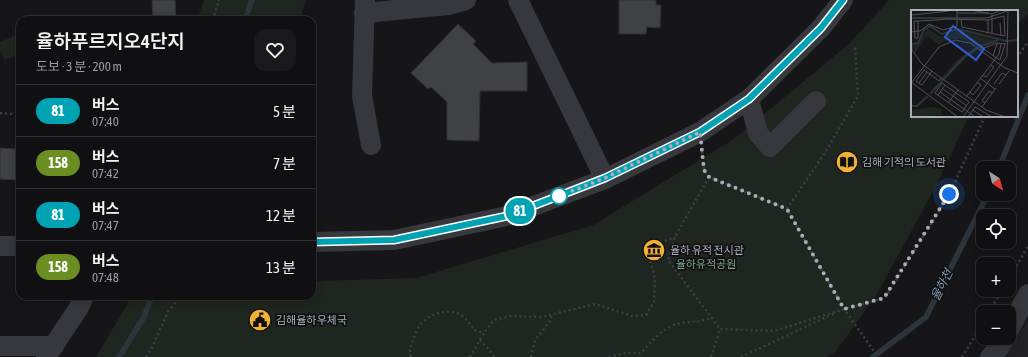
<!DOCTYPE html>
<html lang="ko">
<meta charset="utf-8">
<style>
:root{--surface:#101012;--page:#19191b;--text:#f1f3f6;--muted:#9c9d9f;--line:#303032}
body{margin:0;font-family:"Asap Condensed","Noto Sans KR",sans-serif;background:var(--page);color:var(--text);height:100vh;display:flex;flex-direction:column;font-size:15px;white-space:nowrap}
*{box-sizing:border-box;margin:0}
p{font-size:13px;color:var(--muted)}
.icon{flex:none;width:22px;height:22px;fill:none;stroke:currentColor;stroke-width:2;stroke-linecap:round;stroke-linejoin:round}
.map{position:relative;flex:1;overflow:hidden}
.drawer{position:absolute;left:16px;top:16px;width:300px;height:284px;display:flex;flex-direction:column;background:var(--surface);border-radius:12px;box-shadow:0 2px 10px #0003,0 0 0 1px var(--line)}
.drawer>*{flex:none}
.badge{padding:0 8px;border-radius:13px;font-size:14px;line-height:26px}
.needle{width:26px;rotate:144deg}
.tools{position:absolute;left:976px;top:161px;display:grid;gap:8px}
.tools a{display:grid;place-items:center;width:40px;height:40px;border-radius:8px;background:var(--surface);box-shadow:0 2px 10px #0003,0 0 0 1px var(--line);font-size:20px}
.you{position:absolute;width:20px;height:20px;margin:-10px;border:3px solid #fff;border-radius:50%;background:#1a73e8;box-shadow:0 0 0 6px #1a73e833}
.map>.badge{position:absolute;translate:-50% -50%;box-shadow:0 0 0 2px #fff}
.round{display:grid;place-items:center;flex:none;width:42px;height:42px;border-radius:12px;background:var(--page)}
.summary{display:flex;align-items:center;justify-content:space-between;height:68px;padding:0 20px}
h1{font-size:19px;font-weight:600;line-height:30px}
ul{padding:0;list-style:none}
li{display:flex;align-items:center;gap:12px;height:52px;padding:0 20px;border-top:1px solid var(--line)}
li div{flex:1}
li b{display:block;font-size:15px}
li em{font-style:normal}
li .badge{min-width:44px;font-weight:700;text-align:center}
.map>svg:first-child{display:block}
</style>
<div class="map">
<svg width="1028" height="357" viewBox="0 0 1028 357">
<rect width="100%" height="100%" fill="#161618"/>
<polygon fill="#222225" points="1028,318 1028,357 1006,357"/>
<g fill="#1e261f">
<polygon points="204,0 306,0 300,20 197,20"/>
<polygon points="889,0 1028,0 1028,14 1017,25 1017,11 912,11 912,116 969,116 937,184 877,294 834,354 826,357 96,357 132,296 312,296 312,281 416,278 593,225 734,139 850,43"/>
<polygon points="20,33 20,55 5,60 0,51 0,42"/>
</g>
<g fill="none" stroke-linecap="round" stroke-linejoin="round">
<g stroke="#2c353c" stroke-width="5.5">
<polyline points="245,20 252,0"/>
<polyline points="999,168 1028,95"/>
<polyline points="119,357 144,317 152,296"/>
<polyline points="873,357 926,317 988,194"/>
</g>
</g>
<g fill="#404145" stroke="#303034">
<polygon points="152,0 175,0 176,20 153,20"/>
<polygon points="619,0 656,0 656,5 661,5 660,28 647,27 646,34 619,34"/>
<polygon points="458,24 476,41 473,44 492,63 527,62 527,91 480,91 479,141 447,140 447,102 431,87 428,89 411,73"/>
<polygon points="0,148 16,149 16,180 0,179"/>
</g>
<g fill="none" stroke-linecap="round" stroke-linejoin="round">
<g stroke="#3d3f44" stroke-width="2.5" stroke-dasharray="2 3" stroke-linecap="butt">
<polyline points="213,20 219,0"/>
<polyline points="1017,58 1028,41"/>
<polyline points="0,113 15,114"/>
<polyline points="702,152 704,170 709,177 787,209 844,309 878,357"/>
<polyline points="709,177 675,237 668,260 720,329"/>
<polyline points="787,209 826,151 858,96 855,47"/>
<polyline points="1009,279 1028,246"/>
<polyline points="989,312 1002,290"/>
<polyline points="480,340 495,357"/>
<polyline points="146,357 152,347 168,312 180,296"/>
<path d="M411 357C409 350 411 343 415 336 416 332 418 328 420 325 427 315 445 309 457 313 465 316 470 324 474 330L484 333"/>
<polyline points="470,357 484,333 494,320 511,316 541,317 595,304 632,316 646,315 654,302 655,279 649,255 659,243 675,237"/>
<polyline points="531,357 535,340 551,320 551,315"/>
<path d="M609 357 625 353H641C652 341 664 326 681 323 693 321 700 323 712 317"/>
<polyline points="711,357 720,329 774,331 844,309 885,298 949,195 985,116"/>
<polyline points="741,357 835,313"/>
<polyline points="962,357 983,323"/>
</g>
<g stroke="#37383d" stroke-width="20">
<polyline points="365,0 362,96 371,145"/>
<polyline points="518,0 605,179"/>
<polyline points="364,13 448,5 466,0"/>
<polyline points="749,99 758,133 770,147 816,101"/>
<polyline points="312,242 394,240 507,216 605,179 700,132 749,99 821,28 843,0"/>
<polyline points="0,246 20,246"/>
<polyline points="1009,330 1028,294"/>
<polyline points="0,346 54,346"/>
<polyline points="46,357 78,309 84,296"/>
<polyline points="990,357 999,348 1005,338"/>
</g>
</g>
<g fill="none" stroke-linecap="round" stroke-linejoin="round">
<g stroke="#fff" stroke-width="9">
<polyline id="line" points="312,242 394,240 507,216 605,178 700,132 749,99 821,28 843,0"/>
</g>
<use href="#line" stroke="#00a3b4" stroke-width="6"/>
<polyline stroke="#a8adb8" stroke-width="4" stroke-dasharray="0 7.2" points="559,196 605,178 700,132 704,170 709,177 787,209 844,309 884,298 949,194"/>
</g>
<defs>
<g id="library-disc" transform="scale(1.15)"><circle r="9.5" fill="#f2b134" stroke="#111113"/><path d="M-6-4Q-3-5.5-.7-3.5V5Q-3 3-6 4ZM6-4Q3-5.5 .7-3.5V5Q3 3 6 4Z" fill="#111"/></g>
<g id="museum-disc" transform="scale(1.15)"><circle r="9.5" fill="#f2b134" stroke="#111113"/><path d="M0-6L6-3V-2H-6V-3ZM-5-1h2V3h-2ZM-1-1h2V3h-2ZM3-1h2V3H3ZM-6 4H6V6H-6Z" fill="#111"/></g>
<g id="civic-disc" transform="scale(1.15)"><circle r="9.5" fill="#f2b134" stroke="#111113"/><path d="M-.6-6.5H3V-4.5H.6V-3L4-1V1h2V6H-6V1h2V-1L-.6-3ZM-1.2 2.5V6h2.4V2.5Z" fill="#111"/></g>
</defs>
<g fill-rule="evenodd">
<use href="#library-disc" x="847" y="162"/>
<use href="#museum-disc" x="654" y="250"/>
<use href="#civic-disc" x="260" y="320"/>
</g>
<circle fill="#fff" stroke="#00a3b4" stroke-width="2" cx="559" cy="196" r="8"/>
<g text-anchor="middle" stroke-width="3.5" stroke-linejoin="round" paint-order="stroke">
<g font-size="11" fill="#a8adb8" stroke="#111113" text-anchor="start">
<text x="862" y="166">김해 기적의 도서관</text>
<text x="670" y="254">율하 유적 전시관</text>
<text x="276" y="324">김해율하우체국</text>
</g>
<g font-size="11" fill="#7fa381" stroke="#111113">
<text x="706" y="268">율하유적공원</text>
</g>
<g font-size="12" font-style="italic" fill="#7f9bb3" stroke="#111113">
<text transform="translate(942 285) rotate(-63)" y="4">율하천</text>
</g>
</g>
<g transform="translate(911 10)">
<rect width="107" height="107" fill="#161618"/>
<path d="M17 19 30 27 48 20 86 31 67 38 52 29H40L28 34 16 26 4 43 2 36 7 34ZM63 38 66 41 55 48 34 69 31 67 45 51ZM23 97 31 100 30 105 0 107V100Z" fill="#1e261f"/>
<path fill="none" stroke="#2c353c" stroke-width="2" d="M1 34 7 33 13 20 19 16 31 24 47 19 95 31 107 30M19 84 54 46 68 37 87 30M0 96H6L17 86"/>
<path fill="none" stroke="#505258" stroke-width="1" d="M60 0 81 4 90 0M46 3H78M1 5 38 1M81 5V24M0 8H76L99 0M50 10 51 17 93 26M7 11V28H4L3 11H7L27 10 34 9 77 10 93 6 94 26M89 13 90 25M0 19 1 40 11 54 75 100 94 107M0 22 9 21 18 14 32 20 46 16V0M77 23V10M71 38 89 50 94 34M68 40 86 33 95 34M82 46 86 34M21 61 19 64 11 75 5 71 13 60 19 64 28 71 30 68M72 65 75 67 83 57 80 55M69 68 84 79M0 72 47 107M1 72 28 37 44 30 59 33 94 58 107 63M8 73 16 62M31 73 58 92 51 102 24 83ZM83 74 91 63 95 65M88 74 98 61M32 79 56 96M29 82 64 107M59 82 62 85 70 75 67 73M27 85 34 75M56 86 88 44 90 34M37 93 47 80M74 93 71 91 78 81 81 83M71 97 85 78M62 100 72 107M52 107 96 46 97 1M57 107 64 97 81 107"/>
<path fill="#325cd3" fill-opacity="0.15" stroke="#325cd3" stroke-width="2" d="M42 16 73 39 65 50 34 27Z"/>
<rect width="107" height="107" fill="none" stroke="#a8adb8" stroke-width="2"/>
</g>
</svg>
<div class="tools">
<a><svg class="needle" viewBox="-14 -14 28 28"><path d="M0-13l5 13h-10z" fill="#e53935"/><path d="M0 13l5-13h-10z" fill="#9c9d9f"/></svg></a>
<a><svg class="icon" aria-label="locate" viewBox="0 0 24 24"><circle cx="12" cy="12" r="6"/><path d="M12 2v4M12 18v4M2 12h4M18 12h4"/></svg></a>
<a>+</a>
<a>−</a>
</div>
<div class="you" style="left:949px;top:194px"></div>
<b class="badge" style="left:520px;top:211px;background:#00a3b4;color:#fff">81</b>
<section class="drawer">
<div class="summary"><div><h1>율하푸르지오4단지</h1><p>도보 · 3 분 · 200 m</p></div><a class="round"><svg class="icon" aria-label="heart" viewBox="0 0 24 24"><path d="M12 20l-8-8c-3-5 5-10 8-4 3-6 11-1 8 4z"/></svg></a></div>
<ul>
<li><span class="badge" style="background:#00a3b4;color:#fff">81</span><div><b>버스</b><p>07:40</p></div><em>5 분</em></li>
<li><span class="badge" style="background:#6b8e23;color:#fff">158</span><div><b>버스</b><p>07:42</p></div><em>7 분</em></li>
<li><span class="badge" style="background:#00a3b4;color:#fff">81</span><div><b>버스</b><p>07:47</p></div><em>12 분</em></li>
<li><span class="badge" style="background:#6b8e23;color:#fff">158</span><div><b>버스</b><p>07:48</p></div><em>13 분</em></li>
</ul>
</section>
</div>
